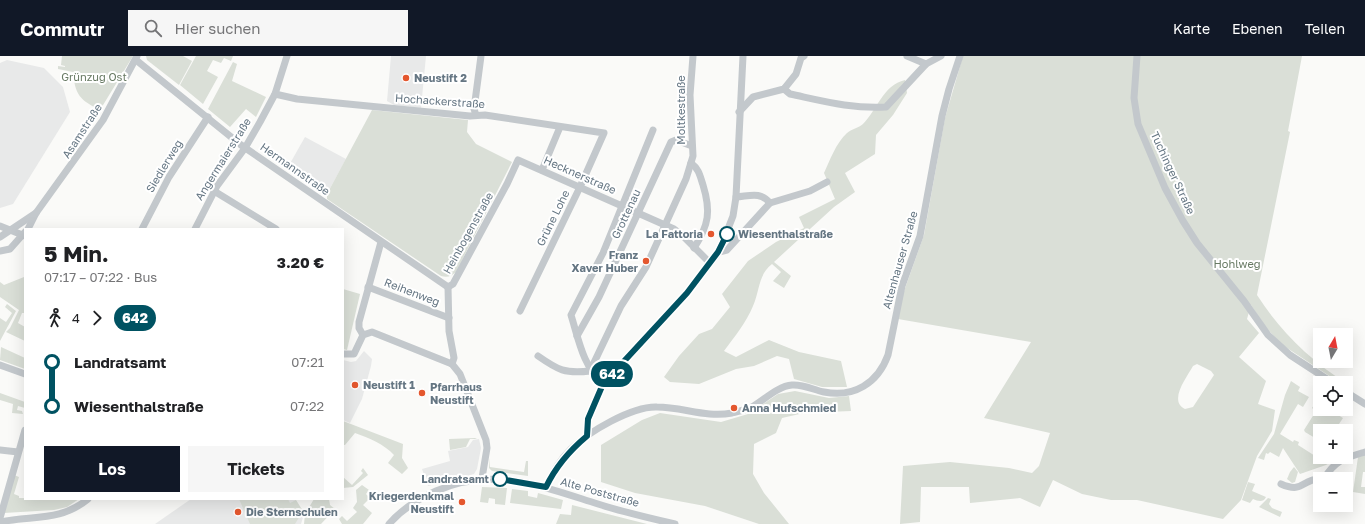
<!DOCTYPE html>
<html lang="de">
<meta charset="utf-8">
<style>
:root{--surface:#fff;--page:#f6f6f6;--text:#202124;--muted:#757577;--accent:#111827}
body{margin:0;font-family:"Golos Text",sans-serif;background:var(--page);color:var(--text);height:100vh;display:flex;flex-direction:column;font-size:15px;white-space:nowrap}
*{box-sizing:border-box;margin:0}
p{font-size:13px;color:var(--muted)}
.icon{flex:none;width:22px;height:22px;fill:none;stroke:currentColor;stroke-width:2;stroke-linecap:round;stroke-linejoin:round}
.map{position:relative;flex:1;overflow:hidden}
.drawer{position:absolute;left:24px;top:172px;width:320px;height:272px;display:flex;flex-direction:column;background:var(--surface);border-radius:0px;box-shadow:0 4px 16px #0002}
.drawer>*{flex:none}
.badge{padding:0 8px;border-radius:13px;font-size:14px;line-height:26px}
.needle{width:26px;rotate:10deg}
.tools{position:absolute;left:1313px;top:272px;display:grid;gap:8px}
.tools a{display:grid;place-items:center;width:40px;height:40px;border-radius:0px;background:var(--surface);box-shadow:0 4px 16px #0002;font-size:20px}
.map>.badge{position:absolute;translate:-50% -50%;box-shadow:0 0 0 2px #fff}
.legs{display:flex;align-items:center;gap:6px;height:44px;padding:0 20px;font-size:13px}
.legs p{margin-inline-start:auto}
.overview{display:flex;align-items:center;justify-content:space-between;height:68px;padding:0 20px}
h1{font-size:22px;font-weight:700;line-height:30px}
.action{display:flex;gap:8px;margin-top:auto;padding:8px 20px}
.action a{flex:1;height:46px;border-radius:0px;background:var(--accent);color:#fff;font-size:16px;font-weight:700;line-height:46px;text-align:center}
.action a+a{background:var(--page);color:var(--text)}
ul{padding:0 20px;list-style:none}
li{display:flex;align-items:center;gap:14px;height:44px;font-size:15px}
li i{display:grid;place-items:center;width:6px;height:100%;margin:0 5px;background:currentColor}
li i::after{content:'';width:10px;height:10px;margin:-5px;border:3px solid;border-radius:50%;background:var(--surface)}
li p{margin-inline-start:auto}
li:first-child i{background:linear-gradient(#0000 50%,currentColor 0)}
li:last-child i{background:linear-gradient(currentColor 50%,#0000 0)}
header{display:flex;align-items:center;gap:24px;box-sizing:border-box;height:56px;padding:0 20px;background:var(--accent);color:#fff}
header strong{font-size:19px}
nav{display:flex;gap:22px;margin-inline-start:auto;font-size:14px}
.search{width:280px;height:36px;background:var(--page);display:flex;align-items:center;gap:10px;box-sizing:border-box;padding:0 14px;border-radius:0px;color:var(--muted);font-size:15px}
.map>svg:first-child{display:block}
</style>
<header>
<strong>Commutr</strong>
<div class="search"><svg class="icon" aria-label="search" viewBox="0 0 24 24"><circle cx="10" cy="10" r="6"/><path d="M15 15l6 6"/></svg>Hier suchen</div>
<nav><a>Karte</a><a>Ebenen</a><a>Teilen</a></nav>
</header>
<div class="map">
<svg width="1365" height="468" viewBox="0 0 1365 468">
<rect width="100%" height="100%" fill="#fafaf8"/>
<g fill="#e8e9e9">
<polygon points="391,0 426,0 421,52 394,49 387,45"/>
<polygon points="7,4 44,12 63,31 70,56 13,148 0,152 0,7"/>
<polygon points="305,81 346,103 327,138 288,111"/>
<polygon points="364,295 372,303 371,310 362,343 350,367 343,364 343,304 351,306 356,305"/>
<polygon points="479,383 481,392 477,413 474,418 428,430 422,413 450,405 448,395 468,391 473,384"/>
<polygon points="191,443 295,443 304,458 301,468 155,468"/>
</g>
<g fill="#dadfd7" fill-rule="evenodd">
<path d="M62 0H133L100 54C80 44 75 39 73 16L58 13V10L65 11V10L61 9Z"/>
<polygon points="146,0 183,0 192,5 179,29 147,4"/>
<polygon points="196,0 233,0 231,5 224,2 221,7 213,4 207,15 218,21 203,48 180,29"/>
<path d="M963 0H1302L1288 75 1290 76 1257 239C1280 275 1310 304 1346 327H1340L1281 288 1265 270 1251 249 1247 263 1259 277 1239 301 1266 325 1258 348 1275 354 1272 375 1257 400 1241 444 1223 463 1137 444H1111L1082 438 1053 424 1040 451 1020 442 970 447 969 431H921L920 466 900 468 903 410 950 406 1009 412 1032 417 1039 410 1050 377 984 362 1031 286 898 263 903 238 924 179 945 62ZM1197 308 1211 315 1214 319 1193 351 1185 353C1168 345 1187 321 1193 310Z"/>
<polygon points="233,6 237,8 232,25 266,41 256,61 246,53 230,71 208,53"/>
<path d="M905 24 907 37 893 59 876 79 875 98 845 117 855 136 834 151 774 206 791 220 784 232 773 225 781 216 772 208C758 219 760 234 753 250 746 267 735 280 724 295L736 301 769 284 799 296 841 305 847 331H822L794 323 789 303 777 300 754 310 736 313 699 328 670 326 664 321 679 300 699 278 712 273 730 251 722 238 748 205 776 186 804 172 799 161 835 143 824 117C830 104 836 87 847 77 851 73 859 72 863 68 877 54 883 29 905 24Z"/>
<path d="M372 54 468 64 467 76 476 88 512 106 456 216C451 220 448 222 441 220L327 143V138Z"/>
<polygon points="24,221 25,257 22,257 18,267 25,271 25,285 6,276 10,272 19,254 0,241 0,226 4,229"/>
<polygon points="343,233 360,238 347,294 343,293"/>
<polygon points="7,248 16,255 0,285 0,262 6,266 12,257 5,251"/>
<polygon points="1,291 25,302 25,313 0,304"/>
<polygon points="1291,325 1300,331 1298,335 1309,341 1303,351 1298,348 1280,378 1293,386 1294,384 1299,386 1298,389 1323,405 1325,401 1338,401 1326,409 1300,418 1283,392 1279,401 1270,396 1268,398 1266,397 1264,404 1258,402 1274,378 1285,339"/>
<polygon points="795,335 829,342 849,340 851,355 804,357 782,362 776,377 754,388 753,418 764,437 789,468 759,468 705,450 635,437 601,426 601,389 642,364 660,357 721,366 748,358 778,338"/>
<polygon points="0,337 25,346 25,352 18,350 17,354 22,355 23,358 12,357 13,348 0,344"/>
<polygon points="1316,346 1320,348 1320,353 1328,353 1343,362 1337,371 1343,375 1320,375 1320,385 1305,376 1304,374 1316,355 1312,352"/>
<path d="M343 365 403 388 402 402 408 412 402 418 388 407 394 399C384 388 369 382 355 377L345 389H343Z"/>
<polygon points="475,382 477,383 470,383 466,391 450,394 449,383"/>
<polygon points="1365,399 1365,416 1363,416 1361,431 1365,431 1365,438 1353,436 1358,401"/>
<polygon points="490,402 490,411 524,416 526,405 528,405 528,420 492,415 489,412"/>
<polygon points="1294,411 1298,416 1295,426 1292,427 1287,423 1290,416"/>
<polygon points="363,412 368,419 353,431 343,432 343,421 352,429 363,417 361,415"/>
<polygon points="14,419 19,421 14,438 19,440 19,442 79,443 67,451 54,454 4,457"/>
<path d="M1248 426 1255 428 1252 435 1266 441C1263 447 1258 445 1253 443L1250 447 1242 444Z"/>
<polygon points="362,429 369,434 366,438 370,442 363,449 372,457 363,468 342,468 339,463 342,460 347,465 357,456 353,452 357,446 356,434"/>
<polygon points="482,431 507,432 505,449 495,448 495,443 489,442 488,447 480,446"/>
<polygon points="512,433 528,435 528,440 537,442 538,437 563,444 561,453 510,447"/>
<polygon points="1268,442 1271,443 1269,448 1272,452 1282,456 1280,461 1259,451"/>
<polygon points="239,443 288,443 290,447 296,444 303,455 295,468 250,468"/>
<polygon points="314,443 329,443 330,449 335,453 321,468 304,468 305,458"/>
<polygon points="572,449 647,468 556,468 560,458 571,459"/>
</g>
<g fill="none" stroke-linecap="round" stroke-linejoin="round">
<g stroke="#c3c8cc" stroke-width="7">
<polyline points="907,0 926,8"/>
<polyline points="1137,0 1134,42 1138,68 1165,132 1183,165 1197,187 1244,245 1268,279 1290,299 1333,327"/>
<polyline points="136,4 241,89 448,231"/>
<path d="M784 33 790 38C823 45 852 53 886 51L926 8 941 0"/>
<polyline points="275,38 297,43 470,60 485,59 604,77 580,131 520,255"/>
<polyline points="739,56 753,41 784,33 796,18 801,2 804,0"/>
<polyline points="476,59 474,53 481,0"/>
<path d="M691 107C699 113 700 120 703 129 711 155 709 169 694 192"/>
<polyline points="542,114 560,71"/>
<polyline points="214,135 276,173"/>
<path d="M736 141C750 140 760 135 770 147"/>
<polyline points="0,170 25,180"/>
<polyline points="28,173 36,157 103,64 137,0"/>
<polyline points="142,173 169,121 208,61"/>
<polyline points="195,173 217,130 245,92 260,66 275,38 287,0"/>
<polyline points="0,181 36,157"/>
<polyline points="0,195 10,193 25,176"/>
<polyline points="719,196 727,194 770,147 810,135 827,126"/>
<polyline points="368,231 449,262"/>
<polyline points="448,231 453,228 507,128 518,104 674,173 682,179 710,207"/>
<polyline points="448,231 449,275 454,302 452,308"/>
<polyline points="363,279 359,272 359,266 381,186"/>
<polyline points="577,280 599,241 671,86 676,84 692,90"/>
<polyline points="343,298 354,298 363,279 372,276 452,308 460,318 486,384 487,392 482,422"/>
<path d="M538 300C558 314 565 318 590 315"/>
<polyline points="0,309 25,318"/>
<polyline points="590,315 621,250 646,211 686,123 693,100 690,39 693,0"/>
<path d="M603 328C583 310 579 285 571 259L603 197 653 74"/>
<polyline points="1346,336 1365,348"/>
<polyline points="587,380 588,363 603,328 687,237 719,196 733,160 736,141 743,0"/>
<polyline points="0,394 18,396"/>
<path d="M1324 423C1335 404 1345 402 1365 396"/>
<path d="M1281 428C1304 438 1301 423 1320 423"/>
<path d="M546 431C552 417 560 404 571 393 588 376 632 350 657 351 683 351 706 362 732 357 739 355 746 354 752 351 764 344 778 330 792 329 803 328 814 334 824 336 854 342 878 327 888 299L902 230 920 180 942 60 949 33 960 0"/>
<polyline points="0,462 25,374"/>
<path d="M0 466C33 459 60 466 88 443"/>
<path d="M389 468C402 453 418 443 436 435 494 410 541 430 598 448 623 456 649 462 675 468"/>
</g>
</g>
<g fill="none" stroke-linecap="round" stroke-linejoin="round">
<g stroke="#fff" stroke-width="9">
<path id="line-1" d="M500 423 546 431C556 410 569 395 587 380L588 363 603 328 687 237 718 196 727 178"/>
</g>
<use href="#line-1" stroke="#005262" stroke-width="6"/>
</g>
<g fill="#e4572e" stroke="#fff" stroke-width="1.5">
<circle cx="406" cy="22" r="4"/>
<circle cx="711" cy="178" r="4"/>
<circle cx="646" cy="205" r="4"/>
<circle cx="355" cy="329" r="4"/>
<circle cx="422" cy="337" r="4"/>
<circle cx="734" cy="352" r="4"/>
<circle cx="462" cy="446" r="4"/>
<circle cx="238" cy="456" r="4"/>
</g>
<g fill="#fff" stroke="#005262" stroke-width="2">
<circle cx="727" cy="178" r="7"/>
<circle cx="500" cy="423" r="7"/>
</g>
<g text-anchor="middle" stroke-width="4" stroke-linejoin="round" paint-order="stroke">
<g font-size="11" fill="#687a64" stroke="#fff">
<text x="94" y="25">Grünzug Ost</text>
<text x="1237" y="212">Hohlweg</text>
</g>
<g font-size="11" font-weight="bold" fill="#657683" stroke="#fff" text-anchor="start">
<text x="414" y="26">Neustift 2</text>
<text x="703" y="182" text-anchor="end">La Fattoria</text>
<text x="638" y="203" text-anchor="end">Franz<tspan x="638" dy="13">Xaver Huber</tspan></text>
<text x="363" y="333">Neustift 1</text>
<text x="430" y="335">Pfarrhaus<tspan x="430" dy="13">Neustift</tspan></text>
<text x="742" y="356">Anna Hufschmied</text>
<text x="454" y="444" text-anchor="end">Kriegerdenkmal<tspan x="454" dy="13">Neustift</tspan></text>
<text x="246" y="460">Die Sternschulen</text>
</g>
<g font-size="11" fill="#657683" stroke="#fff">
<text transform="translate(440 45) rotate(4)" y="4">Hochackerstraße</text>
<text transform="translate(681 54) rotate(-90)" y="4">Moltkestraße</text>
<text transform="translate(82 75) rotate(-57)" y="4">Asamstraße</text>
<text transform="translate(223 103) rotate(-58)" y="4">Angermaierstraße</text>
<text transform="translate(164 110) rotate(-59)" y="4">Siedlerweg</text>
<text transform="translate(295 113) rotate(35)" y="4">Hermannstraße</text>
<text transform="translate(1173 117) rotate(65)" y="4">Tuchinger Straße</text>
<text transform="translate(580 119) rotate(24)" y="4">Hecknerstraße</text>
<text transform="translate(626 158) rotate(-65)" y="4">Grottenau</text>
<text transform="translate(553 162) rotate(-64)" y="4">Grüne Lohe</text>
<text transform="translate(468 177) rotate(-61)" y="4">Heinbogenstraße</text>
<text transform="translate(900 204) rotate(-74)" y="4">Altenhauser Straße</text>
<text transform="translate(412 236) rotate(21)" y="4">Reihenweg</text>
<text transform="translate(600 436) rotate(16)" y="4">Alte Poststraße</text>
</g>
<g font-size="11" font-weight="bold" fill="#657683" stroke="#fff" text-anchor="start">
<text x="738" y="182">Wiesenthalstraße</text>
<text x="489" y="427" text-anchor="end">Landratsamt</text>
</g>
</g>
</svg>
<div class="tools">
<a><svg class="needle" viewBox="-14 -14 28 28"><path d="M0-13l5 13h-10z" fill="#e53935"/><path d="M0 13l5-13h-10z" fill="#757577"/></svg></a>
<a><svg class="icon" aria-label="locate" viewBox="0 0 24 24"><circle cx="12" cy="12" r="6"/><path d="M12 2v4M12 18v4M2 12h4M18 12h4"/></svg></a>
<a>+</a>
<a>−</a>
</div>
<b class="badge" style="left:612px;top:318px;background:#005262;color:#fff">642</b>
<section class="drawer">
<div class="overview"><div><h1>5 Min.</h1><p>07:17 – 07:22 · Bus</p></div><b>3.20 €</b></div>
<div class="legs"><svg class="icon" aria-label="walk" viewBox="0 0 24 24"><circle cx="13" cy="4" r="2"/><path d="M13 8l-2 6 4 7M11 14l-3 7M7 12l3-4h3l4 4"/></svg>4<svg class="icon" aria-label="forward" viewBox="0 0 24 24"><path d="M9 5l7 7-7 7"/></svg><b class="badge" style="background:#005262;color:#fff">642</b></div>
<ul>
<li><i style="color:#005262"></i><b>Landratsamt</b><p>07:21</p></li>
<li><i style="color:#005262"></i><b>Wiesenthalstraße</b><p>07:22</p></li>
</ul>
<div class="action"><a>Los</a><a>Tickets</a></div>
</section>
</div>
